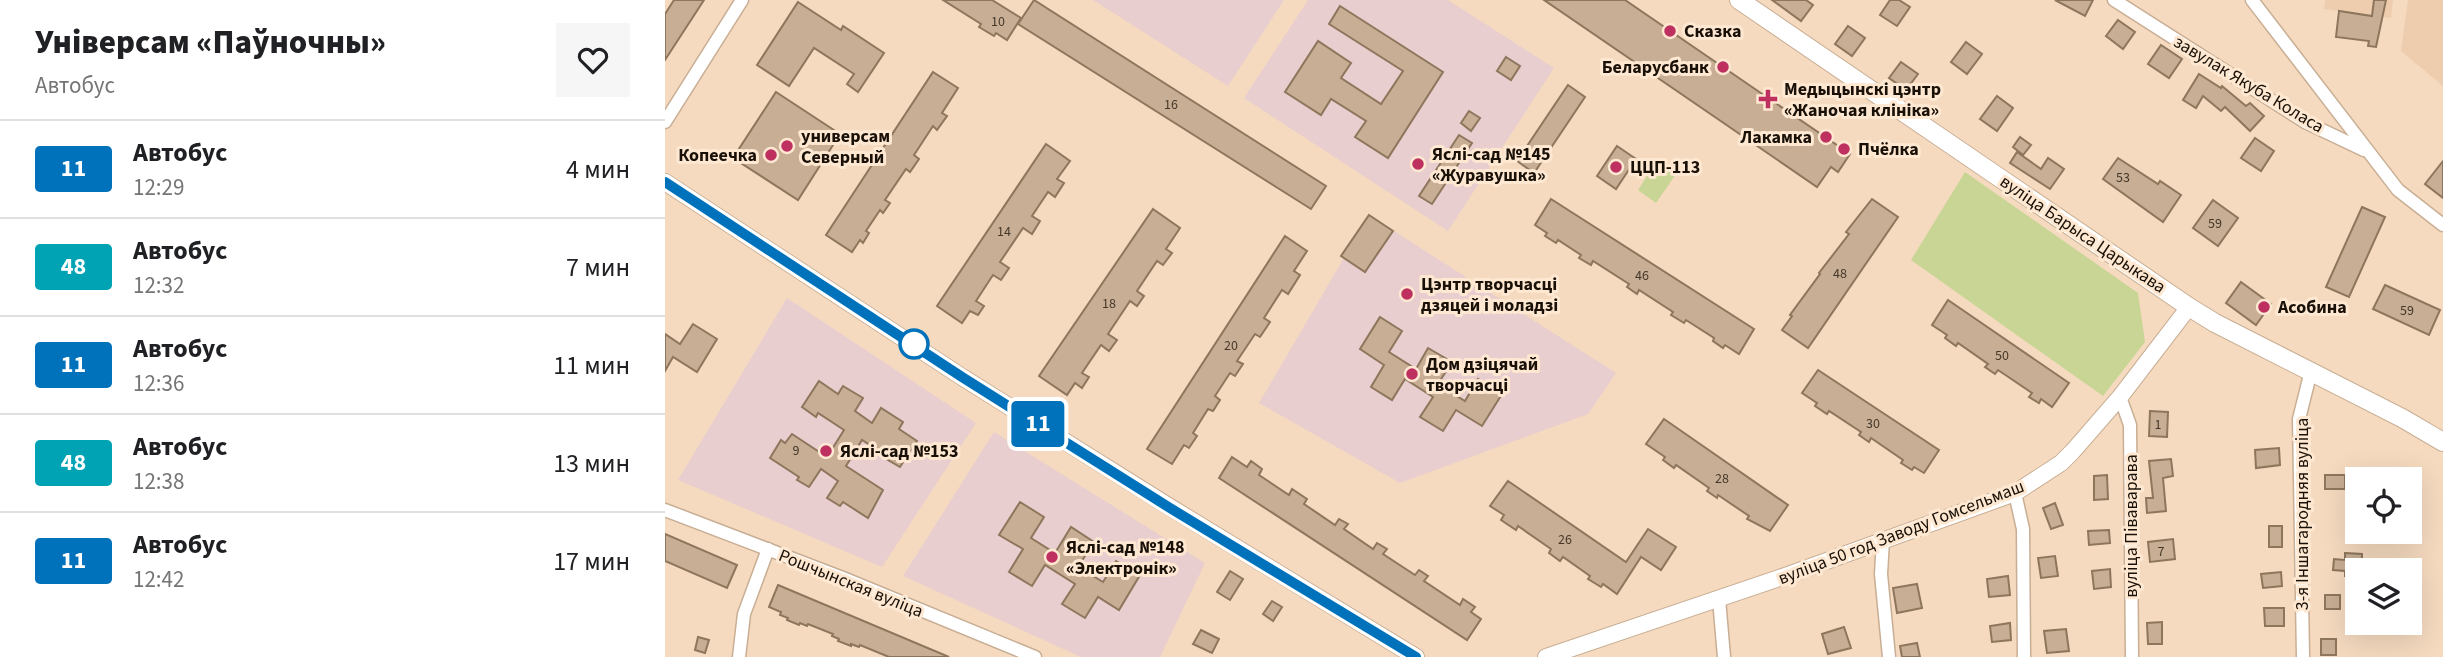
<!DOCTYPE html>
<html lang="ru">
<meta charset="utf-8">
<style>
:root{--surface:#fff;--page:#f6f6f6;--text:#202124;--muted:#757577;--line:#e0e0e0}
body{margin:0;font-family:"Source Sans 3",sans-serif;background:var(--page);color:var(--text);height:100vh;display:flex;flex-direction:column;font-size:26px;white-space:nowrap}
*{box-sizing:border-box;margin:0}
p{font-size:23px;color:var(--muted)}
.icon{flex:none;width:38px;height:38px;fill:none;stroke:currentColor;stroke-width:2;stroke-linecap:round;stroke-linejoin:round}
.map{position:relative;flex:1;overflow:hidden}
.details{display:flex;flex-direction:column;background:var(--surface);width:665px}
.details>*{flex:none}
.badge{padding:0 14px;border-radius:5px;font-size:24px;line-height:46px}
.tools{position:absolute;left:1680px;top:467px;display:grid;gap:14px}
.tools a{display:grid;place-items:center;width:77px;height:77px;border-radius:0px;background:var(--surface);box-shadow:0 7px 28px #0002;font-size:35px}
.map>.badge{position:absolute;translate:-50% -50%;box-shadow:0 0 0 4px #fff}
.round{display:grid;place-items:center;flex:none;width:74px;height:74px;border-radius:0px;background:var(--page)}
.headline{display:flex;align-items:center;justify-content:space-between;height:119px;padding:0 35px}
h1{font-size:33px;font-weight:800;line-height:52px}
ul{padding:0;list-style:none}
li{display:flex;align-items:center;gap:21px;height:98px;padding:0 35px;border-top:2px solid var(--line)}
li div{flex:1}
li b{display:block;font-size:26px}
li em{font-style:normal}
li .badge{min-width:77px;font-weight:700;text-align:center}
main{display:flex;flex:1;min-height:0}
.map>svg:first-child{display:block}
</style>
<main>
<section class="details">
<div class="headline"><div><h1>Універсам «Паўночны»</h1><p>Автобус</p></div><a class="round"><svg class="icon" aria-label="heart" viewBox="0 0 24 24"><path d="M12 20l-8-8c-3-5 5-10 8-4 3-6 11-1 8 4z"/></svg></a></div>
<ul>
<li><span class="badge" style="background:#0072bc;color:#fff">11</span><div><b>Автобус</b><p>12:29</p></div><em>4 мин</em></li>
<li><span class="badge" style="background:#00a3b4;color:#fff">48</span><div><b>Автобус</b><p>12:32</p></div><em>7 мин</em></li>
<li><span class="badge" style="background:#0072bc;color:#fff">11</span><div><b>Автобус</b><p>12:36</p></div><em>11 мин</em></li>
<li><span class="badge" style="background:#00a3b4;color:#fff">48</span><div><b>Автобус</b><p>12:38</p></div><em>13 мин</em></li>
<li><span class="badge" style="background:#0072bc;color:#fff">11</span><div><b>Автобус</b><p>12:42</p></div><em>17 мин</em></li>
</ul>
</section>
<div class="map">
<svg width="1778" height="657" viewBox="0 0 1778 657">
<rect width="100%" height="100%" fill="#f5dabf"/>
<g fill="#edcdad">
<polygon points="1660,0 1728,0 1726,18 1659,9"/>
<polygon points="1743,0 1778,0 1778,86 1736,51"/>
</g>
<g fill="#e8cece">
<polygon points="428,0 619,0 563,86"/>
<polygon points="643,0 783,0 889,68 783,231 579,98"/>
<polygon points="704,215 951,373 923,414 735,483 594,403"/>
<polygon points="122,298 311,423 217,567 13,480"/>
<polygon points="329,432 540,563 495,657 416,657 238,576"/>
</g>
<g fill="#c8d594">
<polygon points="992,161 1011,174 991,203 973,190"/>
<polygon points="1300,172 1473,293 1480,342 1438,396 1246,260"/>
</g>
<g fill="#c8ae94" stroke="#8e765d" stroke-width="2">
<polygon points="9,0 39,0 0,60 0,14"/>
<polygon points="278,0 327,0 356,18 342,40 331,33 329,36 314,27 316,24"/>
<polygon points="369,0 661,186 646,209 353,24"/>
<polygon points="879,0 960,0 1185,154 1173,172 1166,167 1152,187"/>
<polygon points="1107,0 1141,0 1148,5 1136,21"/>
<polygon points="1225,0 1234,0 1245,7 1232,26 1215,15"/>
<polygon points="1390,0 1428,0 1420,16"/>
<polygon points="1709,0 1721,0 1711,47 1703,46 1704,41 1671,37 1674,11 1707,16"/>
<polygon points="133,2 176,30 178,26 219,53 193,92 182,84 189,74 149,48 124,86 92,65"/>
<polygon points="675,6 778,72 723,158 690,137 701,121 666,99 656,115 620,92 653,41 686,63 676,78 716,104 738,71 664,24"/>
<polygon points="1453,20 1470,32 1458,49 1441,36"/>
<polygon points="1183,26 1200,38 1187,56 1170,44"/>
<polygon points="1301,42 1317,54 1302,74 1286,62"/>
<polygon points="1496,45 1517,59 1504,78 1483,64"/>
<polygon points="841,57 855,66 846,80 832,71"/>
<polygon points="1236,62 1253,74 1241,90 1224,78"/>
<polygon points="268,72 293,88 277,113 282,116 272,130 268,126 249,155 254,159 245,172 241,169 220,200 225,203 218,213 215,210 201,231 204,233 198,243 195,240 187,252 161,235"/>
<polygon points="1534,74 1556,88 1557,86 1581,106 1585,103 1599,116 1585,131 1560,107 1556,111 1538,96 1531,108 1518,100"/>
<polygon points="903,85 920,97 869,173 852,161"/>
<polygon points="111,92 175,134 133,200 68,158"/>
<polygon points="1332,96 1348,108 1332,131 1315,119"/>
<polygon points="804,111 815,118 806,131 796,123"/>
<polygon points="794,135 807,143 767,204 754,196"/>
<polygon points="1355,137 1366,145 1358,155 1348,147"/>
<polygon points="1590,138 1609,151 1596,171 1576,158"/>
<polygon points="381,144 405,161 392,179 399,183 390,197 383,192 367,216 375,221 367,234 358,228 335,262 344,268 336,280 328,275 311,301 319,306 313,315 305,311 297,323 272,306"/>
<polygon points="952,146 971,159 951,189 932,176"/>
<polygon points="1352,152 1376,169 1383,158 1399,169 1385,189 1345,163"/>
<polygon points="1453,158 1493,184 1495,181 1516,195 1498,222 1438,179"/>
<polygon points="1778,161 1778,198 1760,184"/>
<polygon points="886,199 1089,329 1074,354 1060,345 1058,348 1048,341 1049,338 1021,320 1019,323 1006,315 1008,312 974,290 972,294 962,287 964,284 928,261 926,265 914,258 916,255 893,240 891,243 880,236 882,233 870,225"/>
<polygon points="1207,199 1233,217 1143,348 1117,330 1127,316 1125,315 1155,274 1154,273 1184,234 1181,232"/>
<polygon points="1548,200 1573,218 1553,246 1528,228"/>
<polygon points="1697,207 1720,217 1684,297 1661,287"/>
<polygon points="488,209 515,228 501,249 507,253 498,265 492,261 472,291 479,296 472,306 465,301 443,334 452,340 444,351 436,345 417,373 424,377 417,388 410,383 402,395 374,376"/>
<polygon points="704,215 728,231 700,272 676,256"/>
<polygon points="620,236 642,251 629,271 635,275 623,294 617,290 599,318 605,322 595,337 590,334 572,361 578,364 570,376 565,373 550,396 555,400 548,411 543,409 528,433 532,436 524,448 519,445 507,464 482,449"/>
<polygon points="1576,282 1606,304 1591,325 1561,303"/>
<polygon points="1720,285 1775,310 1764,335 1708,309"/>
<polygon points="1283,300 1404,383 1387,407 1376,399 1374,403 1364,397 1367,393 1333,370 1330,374 1320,367 1323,364 1293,343 1291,346 1280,338 1282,335 1267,325"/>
<polygon points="715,317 737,331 724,352 751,369 763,348 787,362 773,384 800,401 813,379 837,394 817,426 791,410 778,431 755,417 768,397 740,379 727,400 706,387 719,365 695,349"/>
<polygon points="28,324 52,339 32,372 8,357 0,371 0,334 15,344"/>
<polygon points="1153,370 1274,450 1259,473 1249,467 1247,470 1236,463 1238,460 1206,438 1204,442 1194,435 1196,432 1164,411 1162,414 1150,406 1152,403 1137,393"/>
<polygon points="154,381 173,394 178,386 198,398 190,411 207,423 216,408 238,422 234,429 252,441 235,467 223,460 225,458 197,440 181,466 218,490 203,518 178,502 175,506 162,498 173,481 156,469 144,487 132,480 134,477 105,458 116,440 120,443 127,434 162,457 179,430 153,413 151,417 137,407"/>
<polygon points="1485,411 1503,412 1502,437 1484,436"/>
<polygon points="999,419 1123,505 1105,531 1082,519 1084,516 1053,495 1052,498 1042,491 1044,488 1011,465 1009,468 998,460 1000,457 981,444"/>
<polygon points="1614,448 1615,465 1591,468 1590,450"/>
<polygon points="567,457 582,467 586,461 597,469 594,475 624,495 627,489 642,499 639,504 670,525 674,519 683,524 679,529 708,549 712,543 722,549 718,554 750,575 754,570 763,576 759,581 795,605 798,599 810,607 806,612 816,619 802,640 554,478"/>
<polygon points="1506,459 1508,476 1498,478 1501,511 1482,513 1481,498 1488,498 1484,461"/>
<polygon points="1442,475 1443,499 1429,500 1429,476"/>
<rect x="1660" y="475" width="20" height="14"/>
<polygon points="843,481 961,562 983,529 1011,547 996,570 976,557 952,594 938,584 936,587 923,579 925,576 898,557 895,561 884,553 886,549 853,526 851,530 836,520 839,515 825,506"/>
<polygon points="355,502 379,517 366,538 390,553 406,527 429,542 413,567 438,582 451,561 475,575 454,610 433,597 420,618 397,604 410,584 380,565 367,586 344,572 358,549 334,535"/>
<polygon points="1390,503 1398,525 1386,529 1378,508"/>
<rect x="1604" y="526" width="13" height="21"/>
<polygon points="1444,530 1445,543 1424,545 1423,531"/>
<polygon points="0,534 72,565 62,588 0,561"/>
<polygon points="1508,539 1510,559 1485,562 1483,542"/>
<polygon points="1680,553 1697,554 1697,570 1692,570 1692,576 1680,576 1680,571 1668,570 1669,559 1680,560"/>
<polygon points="1390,556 1393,576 1376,578 1373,558"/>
<polygon points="1445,569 1446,587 1429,589 1427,571"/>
<polygon points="565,571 578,579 565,600 552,592"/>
<polygon points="1616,572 1617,586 1598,588 1596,574"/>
<polygon points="1343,576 1345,595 1324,597 1322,579"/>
<polygon points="1252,584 1257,608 1232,613 1228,588"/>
<polygon points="113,585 284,657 224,657 195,645 194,647 186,644 186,646 173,641 174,639 167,636 168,634 143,624 142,626 135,623 134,625 122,620 123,618 115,615 116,612 104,607"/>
<rect x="1660" y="595" width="15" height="14"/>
<polygon points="607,601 617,607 608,621 598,614"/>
<polygon points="1599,608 1619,608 1619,626 1600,626"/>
<polygon points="1497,622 1497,644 1483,644 1482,623"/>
<polygon points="1345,623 1346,640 1327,642 1325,626"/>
<polygon points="1179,627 1186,648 1163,654 1157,634"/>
<polygon points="1401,629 1404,651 1382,653 1379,631"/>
<polygon points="536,630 554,639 547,653 528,644"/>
<polygon points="33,637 44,640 40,653 30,650"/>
<rect x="1656" y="639" width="15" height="16"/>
<polygon points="1252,643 1255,657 1237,657 1235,646"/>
</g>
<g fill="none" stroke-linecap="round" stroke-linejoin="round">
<g stroke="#c8ae94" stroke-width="15">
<g id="minor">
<polyline points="1449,0 1640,122 1699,150"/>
<polyline points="1587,0 1733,190 1778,225"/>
<polyline points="0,122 77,0"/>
<polyline points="1455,397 1465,425 1467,657"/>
<polyline points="1350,493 1358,529 1359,657"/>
<polyline points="0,510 178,578 370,657"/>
<polyline points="1218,540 1216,574 1224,657"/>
<polyline points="1054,599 1059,657"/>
<polyline points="74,657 79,614 103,549"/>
<polyline points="1638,657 1634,419 1646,371"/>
</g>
</g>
<g stroke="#c8ae94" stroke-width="18">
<g id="tertiary">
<polyline points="0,182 297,377 505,507 751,657"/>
<polyline points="881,657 1120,576 1350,493 1396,463 1408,451 1455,397 1524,307"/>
</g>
</g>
<g stroke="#c8ae94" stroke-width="20">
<polyline id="secondary" points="1074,0 1524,307 1550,323 1737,418 1778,442"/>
</g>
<use href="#minor" stroke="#fff" stroke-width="12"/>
<use href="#tertiary" stroke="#fff" stroke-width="16"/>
<use href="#secondary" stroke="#fff" stroke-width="18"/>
</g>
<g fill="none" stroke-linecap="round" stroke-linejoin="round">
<g stroke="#fff" stroke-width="16">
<polyline id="line" points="0,182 297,377 505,508 751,657"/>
</g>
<use href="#line" stroke="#0072bc" stroke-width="10"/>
</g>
<g fill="#be305f" stroke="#fee8d2" stroke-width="2.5">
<circle cx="1005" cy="31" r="7"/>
<circle cx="1058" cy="67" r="7"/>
<path d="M1099.5 88.5h7v7h7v7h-7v7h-7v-7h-7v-7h7z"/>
<circle cx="1161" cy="137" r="7"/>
<circle cx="122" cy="146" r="7"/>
<circle cx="1179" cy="149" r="7"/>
<circle cx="106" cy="155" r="7"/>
<circle cx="753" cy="164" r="7"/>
<circle cx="951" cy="167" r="7"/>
<circle cx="742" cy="294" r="7"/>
<circle cx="1599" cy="307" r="7"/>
<circle cx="747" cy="374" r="7"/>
<circle cx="161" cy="451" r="7"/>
<circle cx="387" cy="557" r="7"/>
</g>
<circle fill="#fff" stroke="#0072bc" stroke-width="3.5" cx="249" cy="344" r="14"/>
<g text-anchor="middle" stroke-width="6" stroke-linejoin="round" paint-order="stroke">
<g font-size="14" fill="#45382a">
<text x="333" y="26">10</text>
<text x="506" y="109">16</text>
<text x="1458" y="182">53</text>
<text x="1550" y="228">59</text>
<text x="339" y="236">14</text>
<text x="1175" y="278">48</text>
<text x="977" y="280">46</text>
<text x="444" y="308">18</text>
<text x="1742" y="315">59</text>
<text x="566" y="350">20</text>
<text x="1337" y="360">50</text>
<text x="1208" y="428">30</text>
<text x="1493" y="429">1</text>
<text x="131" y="455">9</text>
<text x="1057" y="483">28</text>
<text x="900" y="544">26</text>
<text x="1496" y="556">7</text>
</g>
<g font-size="18" font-weight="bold" fill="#191007" stroke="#fee8d2" text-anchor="start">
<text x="1019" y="37">Сказка</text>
<text x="1044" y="73" text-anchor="end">Беларусбанк</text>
<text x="1119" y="95">Медыцынскі цэнтр<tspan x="1119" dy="21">«Жаночая клініка»</tspan></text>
<text x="136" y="142">универсам<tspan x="136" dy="21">Северный</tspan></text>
<text x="1147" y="143" text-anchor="end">Лакамка</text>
<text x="1193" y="155">Пчёлка</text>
<text x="767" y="160">Яслі-сад №145<tspan x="767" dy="21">«Журавушка»</tspan></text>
<text x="92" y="161" text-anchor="end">Копеечка</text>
<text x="965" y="173">ЦЦП-113</text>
<text x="756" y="290">Цэнтр творчасці<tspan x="756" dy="21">дзяцей і моладзі</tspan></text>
<text x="1613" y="313">Асобина</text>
<text x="761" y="370">Дом дзіцячай<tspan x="761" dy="21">творчасці</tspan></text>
<text x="175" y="457">Яслі-сад №153</text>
<text x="401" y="553">Яслі-сад №148<tspan x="401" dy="21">«Электронік»</tspan></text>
</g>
<g font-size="18" fill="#191007" stroke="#fee8d2">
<text transform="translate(1584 84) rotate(31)" y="6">завулак Якуба Коласа</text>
<text transform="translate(1418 234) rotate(34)" y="6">вуліца Барыса Царыкава</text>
<text transform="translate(1637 514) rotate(-90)" y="6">3-я Іншагародняя вуліца</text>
<text transform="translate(1466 526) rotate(-90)" y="6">вуліца Піваварава</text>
<text transform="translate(1236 532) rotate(-21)" y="6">вуліца 50 год Заводу Гомсельмаш</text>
<text transform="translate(186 583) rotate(22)" y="6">Рошчынская вуліца</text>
</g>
</g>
</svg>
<div class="tools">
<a><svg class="icon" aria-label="locate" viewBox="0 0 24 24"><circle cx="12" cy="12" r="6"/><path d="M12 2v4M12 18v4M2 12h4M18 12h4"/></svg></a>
<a><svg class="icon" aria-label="layers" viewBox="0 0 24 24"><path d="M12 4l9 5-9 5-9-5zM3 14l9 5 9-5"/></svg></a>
</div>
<b class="badge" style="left:373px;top:424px;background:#0072bc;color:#fff">11</b>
</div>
</main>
